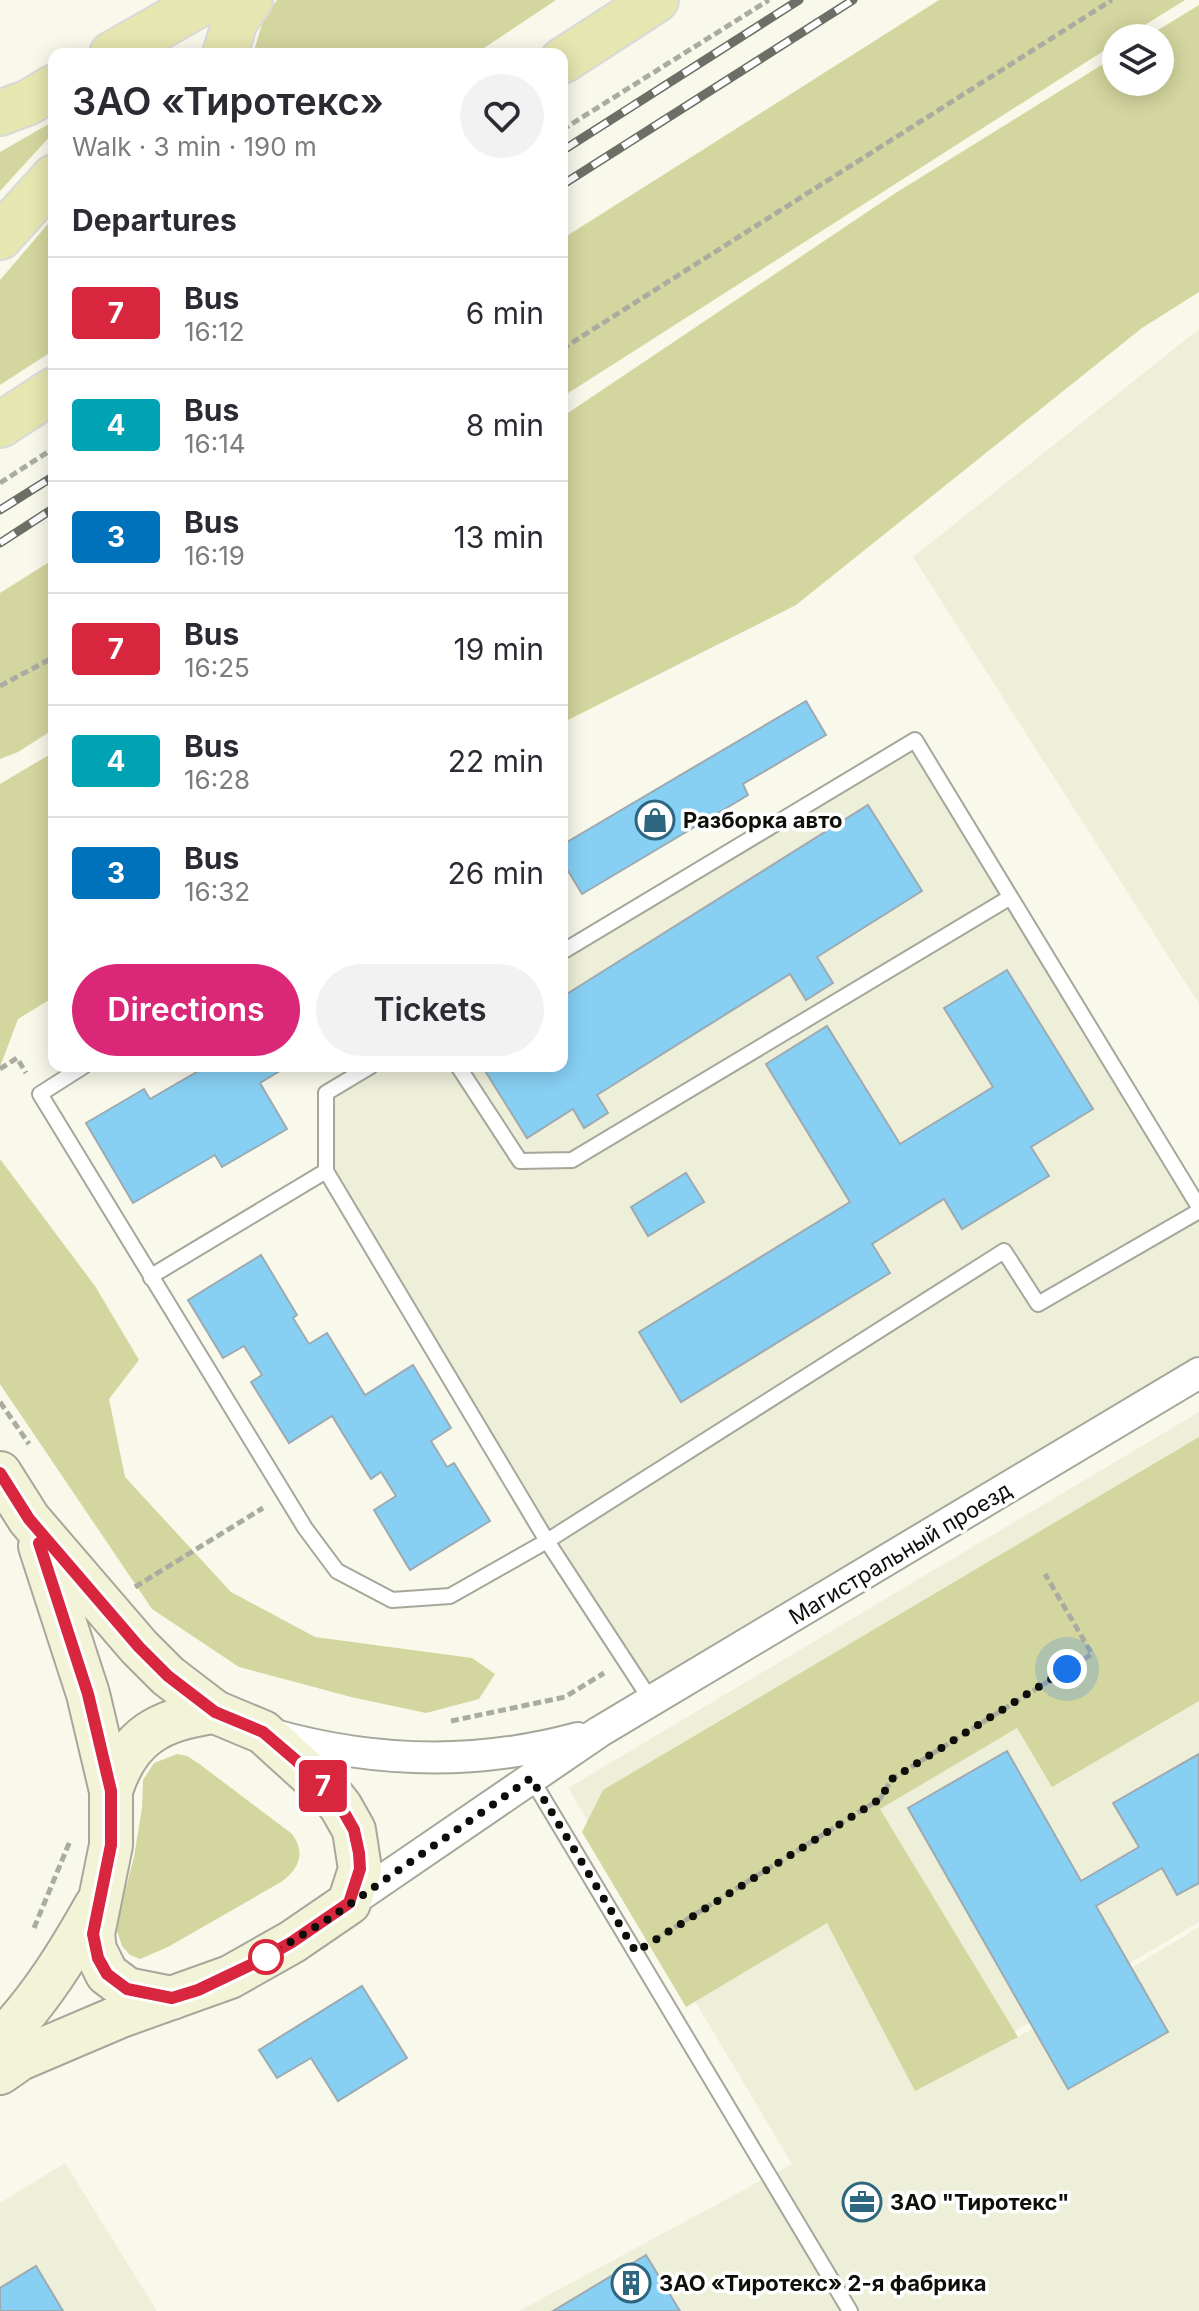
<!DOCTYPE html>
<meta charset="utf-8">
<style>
:root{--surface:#fff;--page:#f2f2f3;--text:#2b2b33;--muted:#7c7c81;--line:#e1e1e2;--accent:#db2777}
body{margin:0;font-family:Inter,sans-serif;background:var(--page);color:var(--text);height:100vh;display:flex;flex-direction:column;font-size:30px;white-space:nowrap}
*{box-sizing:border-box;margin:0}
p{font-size:26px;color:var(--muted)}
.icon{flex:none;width:44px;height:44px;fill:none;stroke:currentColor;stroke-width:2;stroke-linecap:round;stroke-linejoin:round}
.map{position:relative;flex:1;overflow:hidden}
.details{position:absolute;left:48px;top:48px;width:520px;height:1024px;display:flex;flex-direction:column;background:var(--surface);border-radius:16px;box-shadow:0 4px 20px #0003}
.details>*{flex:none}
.badge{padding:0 16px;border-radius:6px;font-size:28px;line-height:52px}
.tools{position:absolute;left:1102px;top:24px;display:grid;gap:16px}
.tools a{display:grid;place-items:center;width:72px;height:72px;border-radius:50%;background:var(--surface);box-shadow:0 4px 20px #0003;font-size:40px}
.you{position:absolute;width:40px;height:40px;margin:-20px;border:6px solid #fff;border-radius:50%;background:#1a73e8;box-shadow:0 0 0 12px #1a73e833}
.map>.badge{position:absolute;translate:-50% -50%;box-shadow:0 0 0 4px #fff}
h2{padding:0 24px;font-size:30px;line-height:72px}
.round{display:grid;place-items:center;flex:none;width:84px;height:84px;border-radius:42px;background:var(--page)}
.headline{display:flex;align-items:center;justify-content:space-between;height:136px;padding:0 24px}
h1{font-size:38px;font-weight:600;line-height:60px}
.cta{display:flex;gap:16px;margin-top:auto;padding:16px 24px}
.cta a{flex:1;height:92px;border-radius:48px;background:var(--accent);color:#fff;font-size:32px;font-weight:600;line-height:92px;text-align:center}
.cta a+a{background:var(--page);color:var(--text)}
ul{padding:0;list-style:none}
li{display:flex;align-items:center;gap:24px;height:112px;padding:0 24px;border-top:2px solid var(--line)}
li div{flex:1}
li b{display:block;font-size:30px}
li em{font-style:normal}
li .badge{min-width:88px;font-weight:700;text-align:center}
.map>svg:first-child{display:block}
</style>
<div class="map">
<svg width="1199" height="2311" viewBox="0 0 1199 2311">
<rect width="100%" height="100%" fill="#f8f9eb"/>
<g fill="#eeefd9">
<polygon points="1199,329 1199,1004 913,557"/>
<polygon points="915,740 1199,1216 1199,1373 652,1702 326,1171 326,1093 371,1066 562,1066 562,952"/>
<polygon points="1199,1412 1199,1922 935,2079 1018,2037 1199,1927 1199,2311 519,2311 792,2164 568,1788"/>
<polygon points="65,2163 157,2311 0,2311 0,2203"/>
</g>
<g fill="#d4d69f">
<polygon points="277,0 556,0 475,54 253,54 264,17"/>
<polygon points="939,0 1185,0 1124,38 1116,38 1116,43 562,397 562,239"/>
<polygon points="1199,5 1199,292 1142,328 796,605 562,723 562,417 894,194 1116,56 1116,82 1160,82 1160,38 1145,38"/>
<polygon points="54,121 54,132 0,191 0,152"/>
<polygon points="54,217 54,350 0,385 0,280"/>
<polygon points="54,559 54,729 18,752 0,759 0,593"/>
<polygon points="54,752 54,997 18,1019 0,1067 0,784"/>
<polygon points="0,1159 95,1286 139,1360 109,1399 125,1477 231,1592 315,1637 472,1658 495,1674 479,1699 426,1713 351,1697 239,1667 152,1609 0,1384"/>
<polygon points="1199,1437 1199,1701 1052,1787 1017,1728 880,1809 1018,2037 915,2091 827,1923 686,2007 582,1832 603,1790"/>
<path d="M177 1754 187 1756 198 1763 291 1833C306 1851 300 1869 281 1882L168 1947 140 1959 130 1955 122 1946 117 1931 118 1918 134 1857 142 1808 143 1780 154 1763Z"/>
</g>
<g fill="#87d0f4" stroke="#9daab2" stroke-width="2">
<polygon points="806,701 826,735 743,784 748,795 582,894 562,861 562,845"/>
<polygon points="868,805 922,891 817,957 833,983 806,1000 790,974 597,1095 608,1113 584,1128 573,1109 527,1138 482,1066 562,1066 562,997"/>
<polygon points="1007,970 1093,1109 1031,1147 1049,1176 962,1229 944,1199 872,1244 890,1273 681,1402 639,1332 850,1202 766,1064 827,1026 900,1144 993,1087 944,1008"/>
<polygon points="207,1066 288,1066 260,1083 287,1129 222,1167 215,1155 133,1203 86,1123 144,1089 150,1099"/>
<polygon points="686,1173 704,1202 648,1236 631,1207"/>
<polygon points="261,1255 297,1315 293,1318 309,1344 327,1333 365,1395 413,1365 451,1428 431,1441 447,1467 454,1463 490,1521 410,1570 374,1510 396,1496 381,1472 371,1479 332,1416 289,1443 251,1382 262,1375 244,1346 223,1358 188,1300"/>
<polygon points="1007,1751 1081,1881 1139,1847 1113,1803 1199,1754 1199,1883 1177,1895 1162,1868 1096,1906 1168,2032 1068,2089 908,1808"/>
<polygon points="362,1986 407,2058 338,2101 311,2058 277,2078 259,2050"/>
<polygon points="646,2255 680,2311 553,2311"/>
<polygon points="36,2266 63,2311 0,2311 0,2288"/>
</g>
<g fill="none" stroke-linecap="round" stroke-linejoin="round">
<g stroke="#a6a79a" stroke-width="18">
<g id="lane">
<polyline points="562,952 915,740 1199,1207"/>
<polyline points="84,1066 40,1094 305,1528 337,1571 392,1600 450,1596 547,1541 1004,1251 1038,1304 1199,1211"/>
<polyline points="458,1066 520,1161 572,1160 1009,898"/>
<polyline points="326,1171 326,1093 371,1066"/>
<polyline points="151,1278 158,1272 326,1171 547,1541 652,1702"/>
<polyline points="531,1778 850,2311"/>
</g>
</g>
<g stroke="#a6a79a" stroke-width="34">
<g id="street">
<path d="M271 1734C373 1763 475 1766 578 1738"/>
<polyline points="349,1903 599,1732 1199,1373"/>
</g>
</g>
<g stroke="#a6a79a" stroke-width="46">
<g id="secondary">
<polyline points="0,1473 29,1519 139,1647 168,1676 215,1712 263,1732 330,1793 341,1807 354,1830 360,1869 349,1903 292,1942 230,1977 121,2016 20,2059 0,2073"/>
<polyline points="40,1546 88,1694 111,1791 111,1845 93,1934 95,1950 107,1974 127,1989 172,1998"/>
<path d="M111 1791C128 1736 160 1719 215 1712"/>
<path d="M0 2041C39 2002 69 1953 96 1905"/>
</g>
</g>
<g stroke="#d8d9d8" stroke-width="48">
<g id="primary">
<polyline points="112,54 207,0"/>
<polyline points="225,54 235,21 250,0"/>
<polyline points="562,61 656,0"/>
<polyline points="0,113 29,102 54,87"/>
<polyline points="0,237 54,177"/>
<polyline points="0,425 54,390"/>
</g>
</g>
<g stroke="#abaca1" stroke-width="5" stroke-dasharray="8 4" stroke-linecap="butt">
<polyline points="562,130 769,0"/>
<polyline points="562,349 1112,0"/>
<polyline points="0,483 54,448"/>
<polyline points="0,686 54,657"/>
<polyline points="0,1069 17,1058 26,1073"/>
<polyline points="0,1402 29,1444"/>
<polyline points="135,1587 263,1508"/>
<polyline points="451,1721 565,1697 604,1673"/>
<polyline points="34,1928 70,1841"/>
<polyline points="654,1940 880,1799 892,1779 1092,1654 1045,1574"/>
</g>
<use href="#lane" stroke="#fff" stroke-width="14"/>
<use href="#street" stroke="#fff" stroke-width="30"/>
<use href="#secondary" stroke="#f2f3d7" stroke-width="42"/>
<use href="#primary" stroke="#e5e6b0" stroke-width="44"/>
<g stroke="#6d6e66" stroke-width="9">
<g id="rail">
<polyline points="562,151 799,0"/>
<polyline points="562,185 853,0"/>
<polyline points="0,510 54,476"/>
<polyline points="0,543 54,508"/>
</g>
</g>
<use href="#rail" stroke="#fff" stroke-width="6" stroke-dasharray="18" stroke-linecap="butt"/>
</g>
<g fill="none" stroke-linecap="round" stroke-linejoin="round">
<g stroke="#fff" stroke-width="18">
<polyline id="line" points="0,1473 29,1519 139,1647 168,1676 215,1712 263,1732 298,1762 341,1807 354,1830 359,1853 360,1869 349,1903 292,1942 257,1962 198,1990 172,1998 127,1989 107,1974 98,1958 93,1934 111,1845 111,1791 88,1694 39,1543"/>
</g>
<use href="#line" stroke="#d7263d" stroke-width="12"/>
<polyline stroke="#0e0f0a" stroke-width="8" stroke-dasharray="0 14.4" points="266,1957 330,1918 531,1778 636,1952 880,1799 892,1779 1067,1669"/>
</g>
<defs>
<g id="shop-ring" transform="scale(2)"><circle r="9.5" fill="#fff" stroke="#2e6680" stroke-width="1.5"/><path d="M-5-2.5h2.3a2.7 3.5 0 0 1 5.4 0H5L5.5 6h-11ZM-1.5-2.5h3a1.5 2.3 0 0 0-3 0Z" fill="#2e6680"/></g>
<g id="office-ring" transform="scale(2)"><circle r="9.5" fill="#fff" stroke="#2e6680" stroke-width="1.5"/><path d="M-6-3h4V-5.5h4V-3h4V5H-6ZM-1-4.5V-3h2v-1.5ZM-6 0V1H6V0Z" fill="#2e6680"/></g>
<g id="building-ring" transform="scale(2)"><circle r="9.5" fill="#fff" stroke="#2e6680" stroke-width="1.5"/><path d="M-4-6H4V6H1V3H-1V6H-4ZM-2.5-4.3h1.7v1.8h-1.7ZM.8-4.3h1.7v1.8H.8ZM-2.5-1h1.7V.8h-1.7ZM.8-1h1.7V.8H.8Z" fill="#2e6680"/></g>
</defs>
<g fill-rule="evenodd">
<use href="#shop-ring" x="655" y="820"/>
<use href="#office-ring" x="862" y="2202"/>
<use href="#building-ring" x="631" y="2283"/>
</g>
<circle fill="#fff" stroke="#d7263d" stroke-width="4" cx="266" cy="1957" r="16"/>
<g text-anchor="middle" stroke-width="7" stroke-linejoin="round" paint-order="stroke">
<g font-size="22" font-weight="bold" fill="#0e0f0a" stroke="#fff" text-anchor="start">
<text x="683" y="828">Разборка авто</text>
<text x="890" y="2210">ЗАО "Тиротекс"</text>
<text x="659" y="2291">ЗАО «Тиротекс» 2-я фабрика</text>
</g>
<g font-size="22" fill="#0e0f0a" stroke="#fff">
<text transform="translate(900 1553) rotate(-31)" y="8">Магистральный проезд</text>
</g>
</g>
</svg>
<div class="tools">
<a><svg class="icon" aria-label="layers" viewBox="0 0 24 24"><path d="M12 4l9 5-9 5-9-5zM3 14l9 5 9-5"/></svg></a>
</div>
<div class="you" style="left:1067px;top:1669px"></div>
<b class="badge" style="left:323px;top:1786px;background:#d7263d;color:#fff">7</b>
<section class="details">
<div class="headline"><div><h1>ЗАО «Тиротекс»</h1><p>Walk · 3 min · 190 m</p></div><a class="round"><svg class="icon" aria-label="heart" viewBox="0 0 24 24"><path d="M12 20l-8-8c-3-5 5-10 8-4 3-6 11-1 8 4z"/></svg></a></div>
<h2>Departures</h2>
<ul>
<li><span class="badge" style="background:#d7263d;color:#fff">7</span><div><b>Bus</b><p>16:12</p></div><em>6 min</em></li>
<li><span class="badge" style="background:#00a3b4;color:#fff">4</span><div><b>Bus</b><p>16:14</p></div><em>8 min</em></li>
<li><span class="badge" style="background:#0072bc;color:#fff">3</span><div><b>Bus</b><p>16:19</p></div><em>13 min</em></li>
<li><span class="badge" style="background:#d7263d;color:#fff">7</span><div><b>Bus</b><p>16:25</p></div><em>19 min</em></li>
<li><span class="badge" style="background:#00a3b4;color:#fff">4</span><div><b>Bus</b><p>16:28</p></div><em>22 min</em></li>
<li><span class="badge" style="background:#0072bc;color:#fff">3</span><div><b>Bus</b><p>16:32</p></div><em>26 min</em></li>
</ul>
<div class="cta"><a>Directions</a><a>Tickets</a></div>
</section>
</div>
